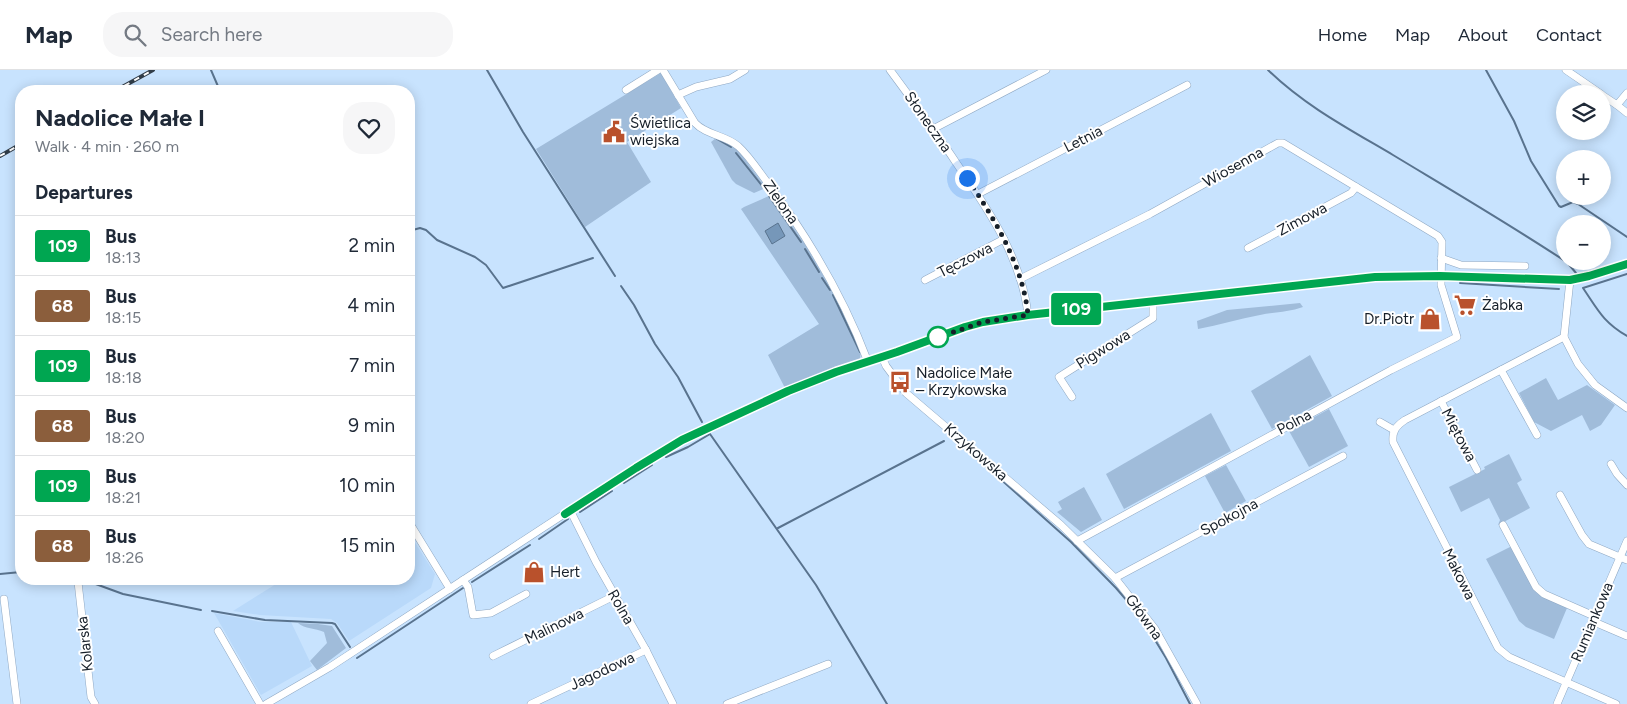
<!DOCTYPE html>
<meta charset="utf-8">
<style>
:root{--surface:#fff;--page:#f6f6f7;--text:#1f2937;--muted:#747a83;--line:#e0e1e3}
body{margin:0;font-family:Figtree,sans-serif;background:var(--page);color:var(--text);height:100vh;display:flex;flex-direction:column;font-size:19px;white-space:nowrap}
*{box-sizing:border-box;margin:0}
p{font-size:16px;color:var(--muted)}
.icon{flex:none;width:28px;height:28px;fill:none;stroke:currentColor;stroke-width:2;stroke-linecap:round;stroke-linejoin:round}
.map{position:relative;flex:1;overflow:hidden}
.side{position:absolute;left:15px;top:15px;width:400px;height:500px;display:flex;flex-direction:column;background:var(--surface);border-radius:20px;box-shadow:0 2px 12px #0003}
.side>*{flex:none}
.badge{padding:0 10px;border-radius:4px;font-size:18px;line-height:32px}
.controls{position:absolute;left:1556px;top:15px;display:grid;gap:10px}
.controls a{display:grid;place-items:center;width:55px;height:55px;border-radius:50%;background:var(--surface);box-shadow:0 2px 12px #0003;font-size:25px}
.you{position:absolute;width:25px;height:25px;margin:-12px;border:4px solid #fff;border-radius:50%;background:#1a73e8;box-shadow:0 0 0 8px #1a73e833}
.map>.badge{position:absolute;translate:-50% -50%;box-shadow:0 0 0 2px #fff}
h2{padding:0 20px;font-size:19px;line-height:45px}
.round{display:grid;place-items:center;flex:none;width:52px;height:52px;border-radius:20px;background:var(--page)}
.headline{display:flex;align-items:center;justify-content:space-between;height:85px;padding:0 20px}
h1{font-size:24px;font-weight:700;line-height:38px}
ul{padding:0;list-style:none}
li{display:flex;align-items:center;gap:15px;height:60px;padding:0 20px;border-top:1px solid var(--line)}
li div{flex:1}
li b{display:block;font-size:19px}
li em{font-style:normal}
li .badge{min-width:55px;font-weight:700;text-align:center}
header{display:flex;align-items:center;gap:30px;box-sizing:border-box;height:70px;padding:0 25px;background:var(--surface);border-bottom:1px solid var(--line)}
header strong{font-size:24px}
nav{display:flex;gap:28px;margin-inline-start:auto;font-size:18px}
.search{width:350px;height:45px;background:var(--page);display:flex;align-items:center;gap:12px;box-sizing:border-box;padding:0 18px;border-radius:20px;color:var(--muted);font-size:19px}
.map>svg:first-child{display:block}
</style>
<header>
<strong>Map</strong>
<div class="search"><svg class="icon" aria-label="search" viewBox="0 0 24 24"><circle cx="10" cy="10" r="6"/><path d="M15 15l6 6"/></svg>Search here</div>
<nav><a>Home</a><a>Map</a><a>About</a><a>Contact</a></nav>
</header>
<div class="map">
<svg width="1627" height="634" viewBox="0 0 1627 634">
<rect width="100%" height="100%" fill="#c8e3fe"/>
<g fill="#b9d9fa">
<polygon points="409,463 435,504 431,518 349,571 337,553 331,549 260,545 233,541 284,509 409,509"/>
<polygon points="214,543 261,552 291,552 312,596 261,625"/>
</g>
<g fill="#a0bcda">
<polygon points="661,3 681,38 627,72 651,112 585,157 536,79"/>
<polygon points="716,68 732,75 741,84 766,118 754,123 736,114 732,110 711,72"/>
<polygon points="769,126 772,126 806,176 834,224 861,279 860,290 839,297 785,318 768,285 819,254 741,139 744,137"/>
<path d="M1300 233 1303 237C1289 242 1275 242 1260 245 1239 249 1219 255 1198 259L1197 251 1227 240Z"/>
<polygon points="1310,285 1332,326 1272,359 1251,321"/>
<polygon points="1546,308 1558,330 1587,315 1615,335 1601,355 1590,361 1582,345 1551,361 1534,352 1519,323"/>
<polygon points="1329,339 1348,376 1309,397 1289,361"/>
<polygon points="1211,343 1231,381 1124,439 1106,404"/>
<polygon points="1509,384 1522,410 1517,413 1530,438 1498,455 1500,450 1489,428 1461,442 1449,417 1485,399 1484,397"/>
<polygon points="1226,395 1246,431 1225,443 1205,406"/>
<polygon points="1084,417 1102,450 1081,462 1057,442 1062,439 1058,432"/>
<polygon points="1512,476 1543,526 1567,538 1554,569 1526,557 1519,551 1486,489"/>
<path d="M298 553 318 554 332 556 346 578 317 600 310 591 327 573 324 562C315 558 305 559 298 553Z"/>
</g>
<polygon fill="#7697b9" stroke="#59738e" points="778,153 785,166 772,174 765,161"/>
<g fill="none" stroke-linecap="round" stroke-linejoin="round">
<g stroke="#59738e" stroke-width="2">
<polyline points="211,0 220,21"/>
<polyline points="487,0 523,62 615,206"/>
<path d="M1268 0C1305 36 1349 59 1393 85 1451 120 1509 154 1565 191"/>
<polyline points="1486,0 1514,51 1531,91 1559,136 1561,137 1573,132 1578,134 1627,167"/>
<polyline points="717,69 731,77"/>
<polyline points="736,83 763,117"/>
<polyline points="769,126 801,172"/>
<polyline points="409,161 420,158 426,160 437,170 475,187 486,195 503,218 593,188"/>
<polyline points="805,179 819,202"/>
<polyline points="1566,191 1576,203"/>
<path d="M1627 204 1583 218C1598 240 1603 252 1627 266"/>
<polyline points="822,208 830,220"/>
<polyline points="1460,213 1559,219"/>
<polyline points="621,216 634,235 655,274 678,307 702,352"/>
<polyline points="833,225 860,282"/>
<polyline points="970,382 1071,472 1116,518 1141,547 1166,588 1190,634"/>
<polyline points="666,387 688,377 710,364 816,515 887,634"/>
<polyline points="624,413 652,395"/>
<polyline points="580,442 612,421"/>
<polyline points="778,458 944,371"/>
<polyline points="539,469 568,449"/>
<polyline points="0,504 21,502"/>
<polyline points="82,509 123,524 201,540"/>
<polyline points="472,512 530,475"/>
<polyline points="212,541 265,550 332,553 335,554 350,577"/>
<polyline points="357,588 463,518"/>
</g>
<g stroke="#8fa8c3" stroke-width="8">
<g id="minor">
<path d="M663 0 695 53C706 65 725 65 738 76 749 86 758 100 767 112 808 167 844 228 868 292"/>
<path d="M890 0C913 31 936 62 957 94 988 139 1022 189 1028 245"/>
<polyline points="1566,0 1601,24"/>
<polyline points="626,20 658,0"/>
<polyline points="678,25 696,17 730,9 745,0"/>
<polyline points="1602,25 1617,35 1627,23"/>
<polyline points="1617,35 1627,43"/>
<polyline points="933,59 1046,0"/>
<polyline points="978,124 1187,15"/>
<polyline points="1248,178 1351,123 1356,117"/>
<polyline points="1441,188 1461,195 1525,196"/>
<polyline points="1020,209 1150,144 1278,73 1283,73 1438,166 1442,172 1441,215 1457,267 1391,300 1077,471"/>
<polyline points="925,210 1004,169"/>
<polyline points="1570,210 1564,267 1578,294 1595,315 1627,338"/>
<path d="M1564 267 1405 350C1396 356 1392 361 1393 372L1498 578 1509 587 1616 634"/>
<polyline points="882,287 886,296 906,323 1061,455 1115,508 1155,559 1197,634"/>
<polyline points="1501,300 1537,365"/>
<polyline points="1072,327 1059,307 1153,248 1153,231"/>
<polyline points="1441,331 1477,400"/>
<polyline points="1380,352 1394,360"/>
<polyline points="1611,394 1617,404 1627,415"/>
<polyline points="1560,425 1582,465 1589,474 1627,490"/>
<polyline points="570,440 596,492 646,580 673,634"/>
<polyline points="409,452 450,519"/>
<polyline points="1503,455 1536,517 1544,524 1594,546"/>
<polyline points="1115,508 1343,386"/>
<polyline points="463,510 468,517 473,545 491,543 526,524"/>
<polyline points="78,512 91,627 95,634"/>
<polyline points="4,529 17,634"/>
<polyline points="1592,551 1627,566"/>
<polyline points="218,561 260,634"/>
<polyline points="493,586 614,526"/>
<polyline points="266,634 330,597 636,397 682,370 712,355 787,321 836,302 897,282 965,257 983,252 1028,245 1344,210 1375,207 1440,206 1562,210 1589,206 1627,194"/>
<polyline points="531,634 646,580"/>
<polyline points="727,634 828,594"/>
<polyline points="1557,634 1627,471"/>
</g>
</g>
<use href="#minor" stroke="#fff" stroke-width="7"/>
<g stroke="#313d49" stroke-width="4">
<g id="rail">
<polyline points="115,21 153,0"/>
<polyline points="0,86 21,74"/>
</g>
</g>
<use href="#rail" stroke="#fff" stroke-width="2" stroke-dasharray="5.5" stroke-linecap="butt"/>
</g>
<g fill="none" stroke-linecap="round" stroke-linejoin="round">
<g stroke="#fff" stroke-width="11">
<polyline id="line" points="565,444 636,398 682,370 788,321 836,302 897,282 965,257 983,252 1028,245 1375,207 1440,206 1570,210 1589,206 1627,194"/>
</g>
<use href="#line" stroke="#00a651" stroke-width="8"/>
<path stroke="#161f29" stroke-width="5" stroke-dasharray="0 9" d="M938 267 933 269 983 252 1028 245C1023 195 994 148 967 108"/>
</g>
<defs>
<g id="civic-bare" transform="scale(1.725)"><path d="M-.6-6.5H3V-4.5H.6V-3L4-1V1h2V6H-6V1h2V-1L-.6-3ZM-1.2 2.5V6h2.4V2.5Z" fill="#b9512c" stroke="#fff" stroke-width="2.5" paint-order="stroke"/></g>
<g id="supermarket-bare" transform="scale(1.725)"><path d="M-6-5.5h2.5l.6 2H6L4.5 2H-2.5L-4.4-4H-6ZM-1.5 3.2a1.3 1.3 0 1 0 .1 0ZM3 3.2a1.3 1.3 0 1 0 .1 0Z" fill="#b9512c" stroke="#fff" stroke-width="2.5" paint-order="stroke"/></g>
<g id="shop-bare" transform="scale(1.725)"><path d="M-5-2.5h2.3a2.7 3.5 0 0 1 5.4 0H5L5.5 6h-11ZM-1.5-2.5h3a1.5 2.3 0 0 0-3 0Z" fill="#b9512c" stroke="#fff" stroke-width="2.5" paint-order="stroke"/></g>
<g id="bus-bare" transform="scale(1.725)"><path d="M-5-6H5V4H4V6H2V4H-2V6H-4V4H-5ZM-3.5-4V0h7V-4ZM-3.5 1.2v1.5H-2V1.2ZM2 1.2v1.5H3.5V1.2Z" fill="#b9512c" stroke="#fff" stroke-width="2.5" paint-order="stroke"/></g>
</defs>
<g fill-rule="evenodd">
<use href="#civic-bare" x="614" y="62"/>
<use href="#supermarket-bare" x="1465" y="235"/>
<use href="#shop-bare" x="1430" y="249"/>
<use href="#bus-bare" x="900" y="312"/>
<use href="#shop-bare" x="534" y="502"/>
</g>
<circle fill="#fff" stroke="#00a651" stroke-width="2.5" cx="938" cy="267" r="10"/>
<g text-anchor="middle" stroke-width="4" stroke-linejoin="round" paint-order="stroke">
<g font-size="15" fill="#161f29" stroke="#fff">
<text transform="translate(928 52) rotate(55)" y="5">Słoneczna</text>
<text transform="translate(1083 69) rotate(-27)" y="5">Letnia</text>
<text transform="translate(1233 97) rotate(-29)" y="5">Wiosenna</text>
<text transform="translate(781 132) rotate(55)" y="5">Zielona</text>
<text transform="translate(1302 149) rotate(-28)" y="5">Zimowa</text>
<text transform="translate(965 190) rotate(-27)" y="5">Tęczowa</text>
<text transform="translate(1103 279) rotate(-32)" y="5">Pigwowa</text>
<text transform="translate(1294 352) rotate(-28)" y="5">Polna</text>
<text transform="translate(1459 365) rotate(62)" y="5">Miętowa</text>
<text transform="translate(976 382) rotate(41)" y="5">Krzykowska</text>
<text transform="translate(1229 447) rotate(-28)" y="5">Spokojna</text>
<text transform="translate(1459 504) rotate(63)" y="5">Makowa</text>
<text transform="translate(621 537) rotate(60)" y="5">Rolna</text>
<text transform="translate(1144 547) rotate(54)" y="5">Główna</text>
<text transform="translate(1592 552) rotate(-67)" y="5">Rumiankowa</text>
<text transform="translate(554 556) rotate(-26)" y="5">Malinowa</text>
<text transform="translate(85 574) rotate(-96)" y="5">Kolarska</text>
<text transform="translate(602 601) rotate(-25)" y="5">Jagodowa</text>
</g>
<g font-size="15" fill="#161f29" stroke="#fff" text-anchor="start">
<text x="630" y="58">Świetlica<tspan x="630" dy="17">wiejska</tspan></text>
<text x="1482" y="240">Żabka</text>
<text x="1414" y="254" text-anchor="end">Dr.Piotr</text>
<text x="916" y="308">Nadolice Małe<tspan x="916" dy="17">– Krzykowska</tspan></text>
<text x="550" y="507">Hert</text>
</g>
</g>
</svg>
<div class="controls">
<a><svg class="icon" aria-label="layers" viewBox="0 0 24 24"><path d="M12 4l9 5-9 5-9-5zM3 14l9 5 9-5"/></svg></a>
<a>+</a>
<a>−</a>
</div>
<div class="you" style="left:967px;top:108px"></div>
<b class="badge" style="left:1076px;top:239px;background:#00a651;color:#fff">109</b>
<section class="side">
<div class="headline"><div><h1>Nadolice Małe I</h1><p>Walk · 4 min · 260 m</p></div><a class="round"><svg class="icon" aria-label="heart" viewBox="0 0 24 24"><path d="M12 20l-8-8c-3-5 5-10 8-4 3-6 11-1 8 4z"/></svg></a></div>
<h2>Departures</h2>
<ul>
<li><span class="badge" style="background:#00a651;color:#fff">109</span><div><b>Bus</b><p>18:13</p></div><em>2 min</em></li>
<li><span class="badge" style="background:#8b5e3c;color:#fff">68</span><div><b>Bus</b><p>18:15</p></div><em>4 min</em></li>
<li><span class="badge" style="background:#00a651;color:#fff">109</span><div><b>Bus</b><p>18:18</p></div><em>7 min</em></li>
<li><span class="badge" style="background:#8b5e3c;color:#fff">68</span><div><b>Bus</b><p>18:20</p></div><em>9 min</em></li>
<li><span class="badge" style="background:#00a651;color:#fff">109</span><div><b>Bus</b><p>18:21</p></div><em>10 min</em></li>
<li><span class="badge" style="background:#8b5e3c;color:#fff">68</span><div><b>Bus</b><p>18:26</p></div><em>15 min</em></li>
</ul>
</section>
</div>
